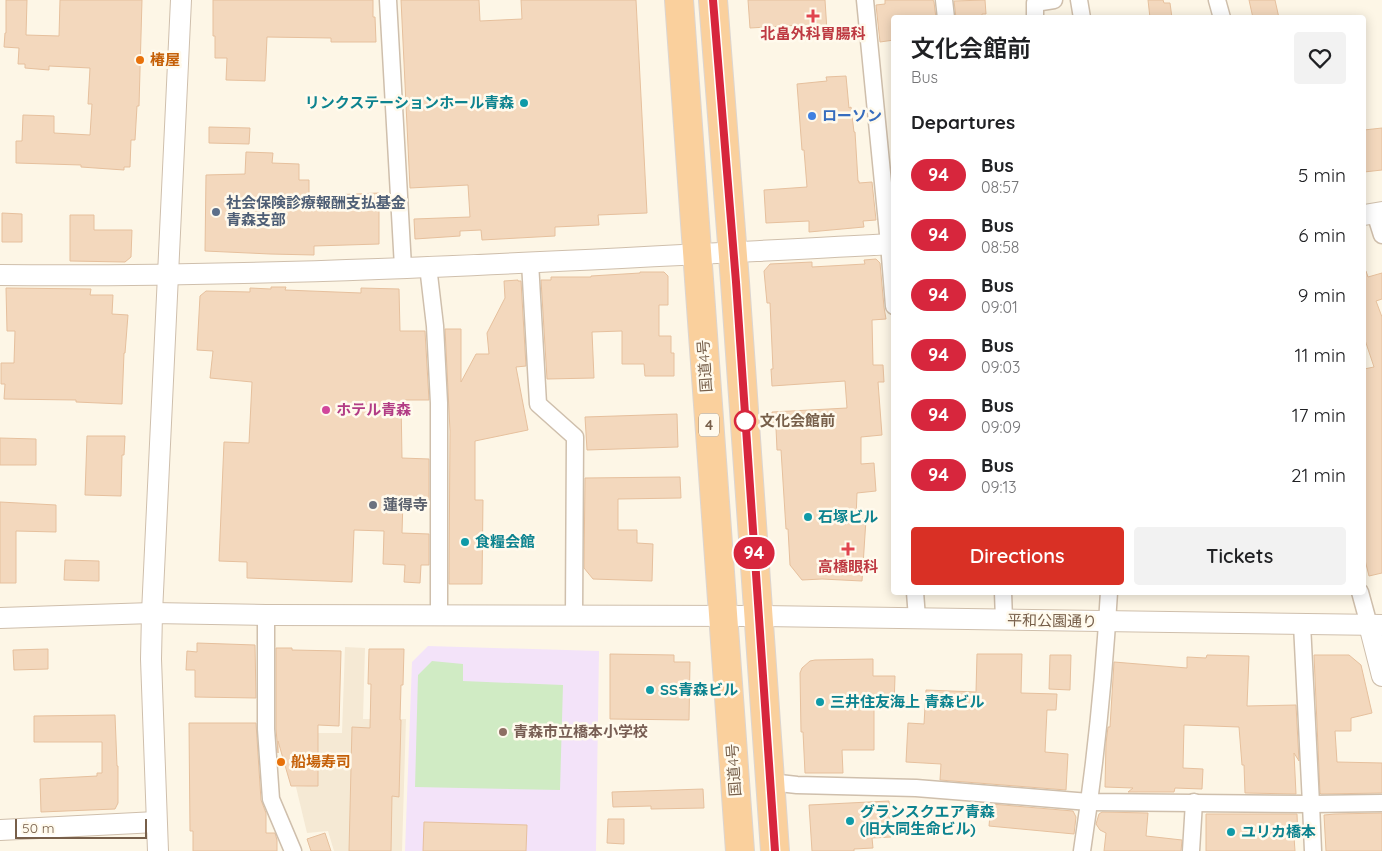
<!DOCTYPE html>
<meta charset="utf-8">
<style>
:root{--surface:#fff;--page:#f2f2f2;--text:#202124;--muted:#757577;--accent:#d93025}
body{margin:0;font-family:Quicksand,"Noto Sans JP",sans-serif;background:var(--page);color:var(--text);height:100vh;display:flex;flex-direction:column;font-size:19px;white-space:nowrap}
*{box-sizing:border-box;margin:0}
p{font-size:16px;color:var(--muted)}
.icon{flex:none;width:28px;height:28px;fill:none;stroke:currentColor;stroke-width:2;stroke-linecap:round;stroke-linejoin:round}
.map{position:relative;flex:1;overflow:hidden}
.panel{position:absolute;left:891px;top:15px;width:475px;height:580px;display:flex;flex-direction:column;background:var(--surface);border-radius:5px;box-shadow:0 2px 12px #0003}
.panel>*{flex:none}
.badge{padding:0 10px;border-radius:16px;font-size:18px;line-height:32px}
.scale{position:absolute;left:15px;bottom:12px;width:132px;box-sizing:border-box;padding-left:5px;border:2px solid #775f4a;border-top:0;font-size:14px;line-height:18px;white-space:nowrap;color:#775f4a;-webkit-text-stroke:4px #fffaed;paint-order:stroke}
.map>.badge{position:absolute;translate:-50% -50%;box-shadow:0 0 0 2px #fff}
h2{padding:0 20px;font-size:19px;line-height:45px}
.round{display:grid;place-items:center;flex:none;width:52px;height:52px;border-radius:5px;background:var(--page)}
.head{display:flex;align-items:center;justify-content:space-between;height:85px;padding:0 20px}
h1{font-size:24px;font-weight:600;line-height:38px}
.action{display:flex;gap:10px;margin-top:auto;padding:10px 20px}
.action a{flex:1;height:58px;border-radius:5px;background:var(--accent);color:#fff;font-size:20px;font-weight:600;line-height:58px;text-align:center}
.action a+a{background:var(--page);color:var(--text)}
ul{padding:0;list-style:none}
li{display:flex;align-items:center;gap:15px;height:60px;padding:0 20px}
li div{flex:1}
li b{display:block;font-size:19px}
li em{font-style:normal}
li .badge{min-width:55px;font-weight:700;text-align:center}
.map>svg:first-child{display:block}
</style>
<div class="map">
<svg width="1382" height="851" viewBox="0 0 1382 851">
<rect width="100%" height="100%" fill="#fdf6e6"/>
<polygon fill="#f5e9d4" points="345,647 365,648 363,719 406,719 402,851 334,851 328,831 307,833 296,787 308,786 308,733 342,733"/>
<polygon fill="#f3e3f9" points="428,646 599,651 596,851 405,851 412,662"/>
<polygon fill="#d0ebc4" points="432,661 463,664 463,681 563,685 560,790 415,787 418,675"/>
<g fill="#f3d8bd" stroke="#e6c09d">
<polygon points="6,0 27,0 26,35 59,36 60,0 142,0 139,106 137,106 135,140 131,140 130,167 124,167 124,170 81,167 81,165 16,163 16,141 22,141 23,115 54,116 54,133 90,135 92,104 88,104 90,68 49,66 49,70 25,68 25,64 18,64 19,48 4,47 5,33 6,33"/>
<polygon points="213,0 373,0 373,17 375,17 376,42 331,42 331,38 267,37 265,81 226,80 227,58 215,58 215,36 213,36"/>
<polygon points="401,0 479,0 480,21 522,19 521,0 636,0 647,213 598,215 599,225 555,227 555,236 482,240 481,230 460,231 460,236 415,239 414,219 470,217 468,185 410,188"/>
<polygon points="748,0 825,0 827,31 802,33 801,25 750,28"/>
<polygon points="885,0 933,0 934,2 936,18 894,18 894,40 880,42 876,5 885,4"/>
<polygon points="985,0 986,14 982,14 982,18 956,18 954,1"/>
<polygon points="1148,0 1163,0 1164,3 1170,3 1172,18 1150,18"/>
<polygon points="1249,0 1275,0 1279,18 1253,18"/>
<polygon points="846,76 849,108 851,107 854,132 855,132 858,181 859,181 859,183 872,182 876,220 863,221 864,227 809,232 809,221 766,223 764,190 807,187 804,150 802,150 797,84 827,81 826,77"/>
<polygon points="209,127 250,128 249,144 209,143"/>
<polygon points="1382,128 1382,170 1364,172 1364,130"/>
<polygon points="246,152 273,153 272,163 299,164 299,180 309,180 309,196 379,193 379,244 314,246 314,255 270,254 205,251 206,175 245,174"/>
<polygon points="2,213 22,214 22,242 2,242"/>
<polygon points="70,215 94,215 94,230 132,230 131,257 125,262 70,261"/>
<polygon points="876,259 880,263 884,307 886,319 872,320 873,365 883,365 884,382 878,382 882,435 861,437 861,464 874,463 876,491 857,493 856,519 866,519 862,581 822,579 802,580 790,565 788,529 786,529 781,450 777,450 776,428 773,428 772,412 847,408 845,381 772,386 771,369 773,369 770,303 767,303 764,271 770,264 812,262 812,267 865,264 864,260"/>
<polygon points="1364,271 1366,271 1368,277 1382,273 1382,299 1376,301 1382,317 1382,573 1369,576 1364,556 1364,369 1374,367 1364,337"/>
<polygon points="640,272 664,272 668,276 668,305 659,305 659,336 671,336 671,353 674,353 674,376 645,376 644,364 622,364 622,331 592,332 594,378 547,379 541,280 551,280 551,277 591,277 591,276 640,273"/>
<polygon points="518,280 518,281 521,281 526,366 516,367 528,430 475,441 475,500 483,500 482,584 449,584 450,431 445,329 461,329 461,382 476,354 489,354 487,333 505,298 504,281"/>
<polygon points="271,287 286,287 285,290 361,293 361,288 399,289 400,331 425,331 429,400 401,400 402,458 429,459 429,501 403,500 402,533 429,534 429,565 421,565 420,583 404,582 405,565 383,564 384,531 354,530 352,582 247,578 247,562 219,561 224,442 249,443 252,382 210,378 213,351 197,350 200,296 206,291 250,292 250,288 271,289"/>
<polygon points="6,288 91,289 90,295 113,295 112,314 128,315 125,353 124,353 122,404 76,402 76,400 4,399 5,384 1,384 1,363 14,363 15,331 7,331"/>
<polygon points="677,414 678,447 587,450 585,417"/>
<polygon points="87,436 125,436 124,455 122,455 121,496 85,495"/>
<polygon points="0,438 36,439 36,465 0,465"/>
<polygon points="680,477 681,498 618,499 618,530 637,530 637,543 653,544 652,581 593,579 584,568 585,478"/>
<polygon points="0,502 56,505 56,532 16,531 16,583 0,583"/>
<polygon points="65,560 99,561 99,581 64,580"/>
<polygon points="197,643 255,645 256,698 195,697 195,670 186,670 187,651 197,652"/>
<polygon points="276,648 292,648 292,650 341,651 339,726 318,725 318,786 291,786 278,741 278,753 276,729"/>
<polygon points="48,649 48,669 14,670 13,650"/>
<polygon points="369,649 404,649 403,685 401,685 400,720 401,720 399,797 392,796 391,851 349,851 352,727 370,728 371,684 368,684"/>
<polygon points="610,654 674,655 674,662 690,662 689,720 610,719"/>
<polygon points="977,654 1022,654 1021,693 1057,694 1056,710 1047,710 1045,752 1068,754 1066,790 940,780 941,764 906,762 908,723 924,724 926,690 976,692"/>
<polygon points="1050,655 1071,655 1070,690 1049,689"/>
<polygon points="1207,655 1249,656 1247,706 1296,705 1299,761 1294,753 1296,794 1245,793 1244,765 1242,765 1239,727 1184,725 1183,768 1203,769 1202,789 1175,788 1174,792 1128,792 1133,788 1105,787 1106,743 1108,727 1110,727 1114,662 1187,668 1187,657 1206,658"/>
<polygon points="1314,655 1349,655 1361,665 1372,713 1351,718 1351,731 1335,731 1337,762 1382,763 1382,793 1321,794 1320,793"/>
<polygon points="873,659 873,676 895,676 894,707 874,707 874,750 842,750 843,773 805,773 803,732 801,732 800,673 802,668 810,661 815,660"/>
<polygon points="115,715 117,766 118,766 118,803 115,809 41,812 40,779 97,776 97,773 102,773 102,742 34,742 34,716"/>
<polygon points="189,723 256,723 261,800 266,813 266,833 275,833 277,840 277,851 193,851 193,831 190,831"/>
<polygon points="703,789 704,808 651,809 651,806 613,807 612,792"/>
<polygon points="889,801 891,837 872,838 873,848 854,849 854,851 812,851 809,805"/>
<polygon points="991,804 1073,811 1076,817 1074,834 989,826"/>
<polygon points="1102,812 1148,813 1146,836 1182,840 1181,851 1104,851 1106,833 1100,830 1096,824 1099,814"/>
<polygon points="1382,813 1382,851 1326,851 1324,815 1335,814"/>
<polygon points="1206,814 1297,814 1298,837 1294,837 1295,851 1206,851"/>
<polygon points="608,819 624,819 624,844 607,843"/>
<polygon points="424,822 527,825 526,851 423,851"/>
<polygon points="325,833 331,851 311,851 307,839"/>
</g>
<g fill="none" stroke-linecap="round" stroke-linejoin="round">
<g stroke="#cfbfac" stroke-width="19">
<g id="minor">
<polyline points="388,0 403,267"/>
<polyline points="865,0 889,244 894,306"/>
<polyline points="944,0 946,18"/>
<polyline points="1079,0 1082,18"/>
<polyline points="1217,0 1222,18"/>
<polyline points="1035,18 1035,3 1054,0"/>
<polyline points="1375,213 1382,235"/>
<polyline points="530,262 538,404 575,437 574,616"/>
<polyline points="428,266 435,326 439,403 439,615"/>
<polyline points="915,592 917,618"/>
<polyline points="1003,592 1004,620"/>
<polyline points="1360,592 1369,625"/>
<polyline points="266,615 266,729 271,799 293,851"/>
<polyline points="1302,624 1311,804 1313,851"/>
<polyline points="770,782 797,785 916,788 1089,802 1311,804 1382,803"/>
<path d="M1082 851C1095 766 1104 679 1109 592"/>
<polyline points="1191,851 1194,802"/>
</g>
</g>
<g stroke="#cfbfac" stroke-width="22">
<g id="tertiary">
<polyline points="1364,215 1382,212"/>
<path d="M0 275C298 278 596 259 894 244"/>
<polyline points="0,618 152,613 266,615 758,616 1382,625"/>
<polyline points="1369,625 1382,676"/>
<polyline points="0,830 156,822"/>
<polyline points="158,851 151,659 152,613 181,0"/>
</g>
</g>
<g stroke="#dcd5d0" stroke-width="30">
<g id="trunk">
<polyline points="679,0 740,851"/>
<polyline points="713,0 735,282 775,851"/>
</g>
</g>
<use href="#minor" stroke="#fff" stroke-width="16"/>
<use href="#tertiary" stroke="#fff" stroke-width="20"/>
<use href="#trunk" stroke="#fad09d" stroke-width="28"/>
</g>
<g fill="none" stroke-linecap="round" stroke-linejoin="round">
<g stroke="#fff" stroke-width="11">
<polyline id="line" points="713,0 736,282 775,851"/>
</g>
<use href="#line" stroke="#d7263d" stroke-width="8"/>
</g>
<g fill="#e0444e" stroke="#fffaed" stroke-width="2">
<path d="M810.5 8.5h5v5h5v5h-5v5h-5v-5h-5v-5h5z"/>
<path d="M845.5 541.5h5v5h5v5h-5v5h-5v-5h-5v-5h5z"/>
</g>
<g fill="#e8710a" stroke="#fffaed" stroke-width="2">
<circle cx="140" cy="60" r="5"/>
<circle cx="281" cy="762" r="5"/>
</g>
<g fill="#0f9aa8" stroke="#fffaed" stroke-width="2">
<circle cx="524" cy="103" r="5"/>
<circle cx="808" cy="517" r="5"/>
<circle cx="465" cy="542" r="5"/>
<circle cx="650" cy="690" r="5"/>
<circle cx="820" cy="702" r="5"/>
<circle cx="850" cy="821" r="5"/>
<circle cx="1231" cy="832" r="5"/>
</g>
<circle fill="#3f7fe0" stroke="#fffaed" stroke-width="2" cx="812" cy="116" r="5"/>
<circle fill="#5c6f8a" stroke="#fffaed" stroke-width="2" cx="216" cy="212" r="5"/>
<circle fill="#d1479c" stroke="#fffaed" stroke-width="2" cx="326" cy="410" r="5"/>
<circle fill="#fff" stroke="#d7263d" stroke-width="2.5" cx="745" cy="421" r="10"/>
<circle fill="#6b7280" stroke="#fffaed" stroke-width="2" cx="373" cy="505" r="5"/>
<circle fill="#8d6e63" stroke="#fffaed" stroke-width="2" cx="503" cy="732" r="5"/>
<g text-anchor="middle" stroke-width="5" stroke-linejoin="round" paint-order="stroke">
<rect fill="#fffaed" stroke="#a08e7b" stroke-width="1" x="699" y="413.5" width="20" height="23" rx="4"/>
<g font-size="14" font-weight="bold" fill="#775f4a">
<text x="709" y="430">4</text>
</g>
<g font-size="15" font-weight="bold" fill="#be3a42" stroke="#fffaed">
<text x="813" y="39">北畠外科胃腸科</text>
<text x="848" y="572">高橋眼科</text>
</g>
<g font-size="15" font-weight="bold" fill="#c56008" stroke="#fffaed" text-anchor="start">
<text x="150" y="65">椿屋</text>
<text x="291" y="767">船場寿司</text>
</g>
<g font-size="15" font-weight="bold" fill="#0d838f" stroke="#fffaed" text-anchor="start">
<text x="514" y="108" text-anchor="end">リンクステーションホール青森</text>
<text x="818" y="522">石塚ビル</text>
<text x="475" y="547">食糧会館</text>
<text x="660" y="695">SS青森ビル</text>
<text x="830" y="707">三井住友海上 青森ビル</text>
<text x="860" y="817">グランスクエア青森<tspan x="860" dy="17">(旧大同生命ビル)</tspan></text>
<text x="1241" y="837">ユリカ橋本</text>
</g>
<g font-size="15" font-weight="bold" fill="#366cbe" stroke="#fffaed" text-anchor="start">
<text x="822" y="121">ローソン</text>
</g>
<g font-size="15" font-weight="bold" fill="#4e5e75" stroke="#fffaed" text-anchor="start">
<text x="226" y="208">社会保険診療報酬支払基金<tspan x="226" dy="17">青森支部</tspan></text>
</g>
<g font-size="15" fill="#775f4a" stroke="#fffaed">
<text transform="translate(705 366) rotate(-94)" y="5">国道4号</text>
<text transform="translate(1052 621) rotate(1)" y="5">平和公園通り</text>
<text transform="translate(734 770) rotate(-94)" y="5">国道4号</text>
</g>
<g font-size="15" font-weight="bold" fill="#b23c85" stroke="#fffaed" text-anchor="start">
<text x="336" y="415">ホテル青森</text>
</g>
<g font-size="15" font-weight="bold" fill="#775f4a" stroke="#fffaed" text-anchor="start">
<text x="760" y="426">文化会館前</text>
</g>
<g font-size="15" font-weight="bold" fill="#5b616d" stroke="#fffaed" text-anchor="start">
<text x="383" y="510">蓮得寺</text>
</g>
<g font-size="15" font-weight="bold" fill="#785e54" stroke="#fffaed" text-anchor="start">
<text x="513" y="737">青森市立橋本小学校</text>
</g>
</g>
</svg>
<div class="scale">50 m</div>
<b class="badge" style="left:754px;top:553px;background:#d7263d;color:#fff">94</b>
<section class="panel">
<div class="head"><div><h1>文化会館前</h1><p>Bus</p></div><a class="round"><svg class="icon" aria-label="heart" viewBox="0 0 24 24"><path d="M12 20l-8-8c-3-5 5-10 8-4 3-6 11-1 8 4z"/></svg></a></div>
<h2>Departures</h2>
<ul>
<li><span class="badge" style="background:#d7263d;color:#fff">94</span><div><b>Bus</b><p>08:57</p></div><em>5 min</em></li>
<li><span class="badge" style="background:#d7263d;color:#fff">94</span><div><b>Bus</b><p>08:58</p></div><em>6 min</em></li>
<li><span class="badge" style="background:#d7263d;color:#fff">94</span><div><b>Bus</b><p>09:01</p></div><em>9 min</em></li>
<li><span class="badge" style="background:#d7263d;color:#fff">94</span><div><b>Bus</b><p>09:03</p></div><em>11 min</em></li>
<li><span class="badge" style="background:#d7263d;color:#fff">94</span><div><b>Bus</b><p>09:09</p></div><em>17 min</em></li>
<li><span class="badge" style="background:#d7263d;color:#fff">94</span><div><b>Bus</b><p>09:13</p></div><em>21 min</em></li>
</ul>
<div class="action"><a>Directions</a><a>Tickets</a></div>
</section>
</div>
